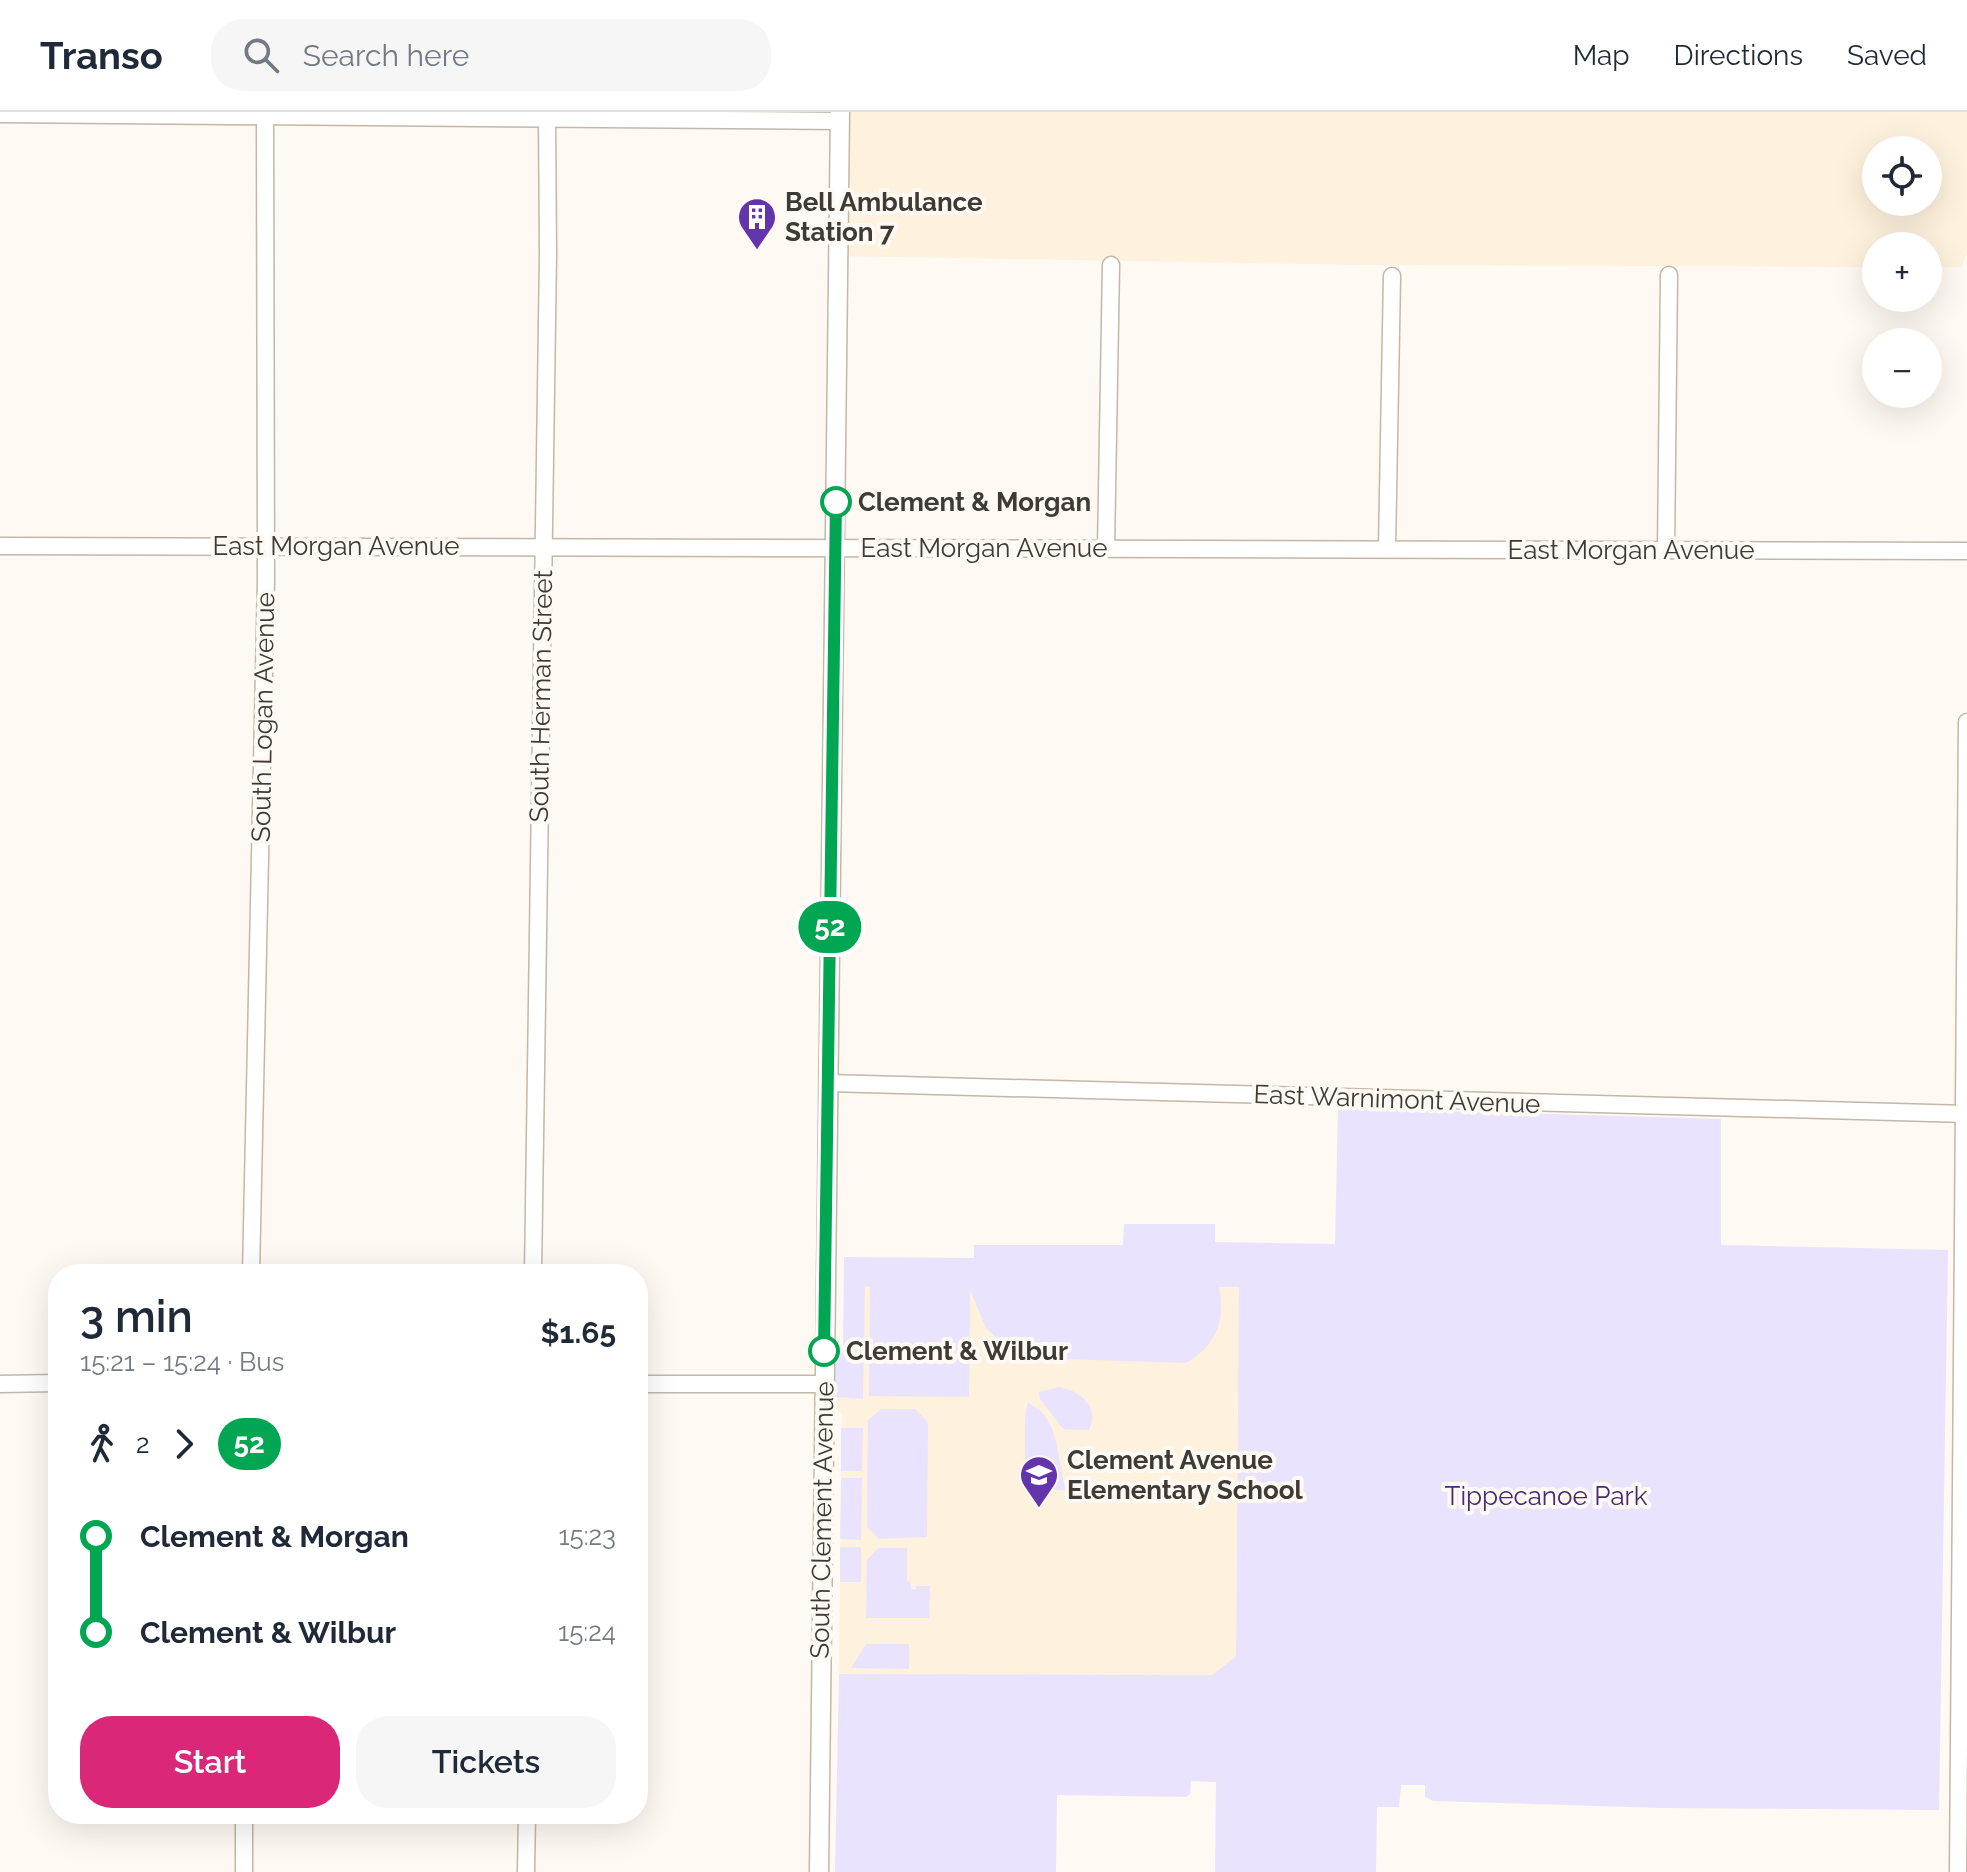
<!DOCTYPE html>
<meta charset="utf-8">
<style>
:root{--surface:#fff;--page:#f6f6f7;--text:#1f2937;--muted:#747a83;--line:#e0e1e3;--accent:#db2777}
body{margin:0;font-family:Raleway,sans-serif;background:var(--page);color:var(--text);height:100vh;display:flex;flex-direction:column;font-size:30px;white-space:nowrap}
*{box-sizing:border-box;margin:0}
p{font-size:26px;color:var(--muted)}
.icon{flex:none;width:44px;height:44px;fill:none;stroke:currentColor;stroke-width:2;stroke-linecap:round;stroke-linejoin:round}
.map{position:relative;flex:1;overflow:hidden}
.side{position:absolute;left:48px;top:1152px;width:600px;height:560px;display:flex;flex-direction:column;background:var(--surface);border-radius:32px;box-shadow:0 8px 32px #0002}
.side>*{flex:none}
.badge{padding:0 16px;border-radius:26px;font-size:28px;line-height:52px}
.tools{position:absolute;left:1862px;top:24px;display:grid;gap:16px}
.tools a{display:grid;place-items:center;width:80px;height:80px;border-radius:50%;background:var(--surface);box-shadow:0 8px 32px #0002;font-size:40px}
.map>.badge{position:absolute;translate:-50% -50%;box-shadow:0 0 0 4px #fff}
.legs{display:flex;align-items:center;gap:12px;height:88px;padding:0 32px;font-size:26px}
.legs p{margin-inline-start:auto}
.overview{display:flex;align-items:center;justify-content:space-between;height:136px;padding:0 32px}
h1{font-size:44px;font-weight:600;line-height:60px}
.button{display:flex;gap:16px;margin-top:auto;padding:16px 32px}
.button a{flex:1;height:92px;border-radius:32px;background:var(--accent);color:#fff;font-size:32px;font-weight:600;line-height:92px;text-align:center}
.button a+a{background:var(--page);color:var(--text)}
ul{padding:0 32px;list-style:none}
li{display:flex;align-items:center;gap:28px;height:96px;font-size:30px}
li i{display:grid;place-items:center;width:12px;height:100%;margin:0 10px;background:currentColor}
li i::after{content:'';width:20px;height:20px;margin:-10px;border:6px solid;border-radius:50%;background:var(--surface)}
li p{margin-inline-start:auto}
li:first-child i{background:linear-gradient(#0000 50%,currentColor 0)}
li:last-child i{background:linear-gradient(currentColor 50%,#0000 0)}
header{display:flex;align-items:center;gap:48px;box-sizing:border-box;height:112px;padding:0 40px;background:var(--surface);border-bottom:2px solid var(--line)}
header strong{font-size:38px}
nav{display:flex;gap:44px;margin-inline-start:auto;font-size:28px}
.search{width:560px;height:72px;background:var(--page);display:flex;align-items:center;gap:20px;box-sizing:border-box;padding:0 28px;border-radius:32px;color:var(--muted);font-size:30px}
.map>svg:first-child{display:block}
</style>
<header>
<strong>Transo</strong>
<div class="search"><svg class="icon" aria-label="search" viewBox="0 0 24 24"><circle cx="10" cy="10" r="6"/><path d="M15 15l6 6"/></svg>Search here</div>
<nav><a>Map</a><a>Directions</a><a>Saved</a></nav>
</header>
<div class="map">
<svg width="1967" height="1760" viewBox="0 0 1967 1760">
<rect width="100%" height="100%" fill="#fef9f2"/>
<g fill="#fef1dd" fill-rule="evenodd">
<path d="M818 0H1967V141L1961 155H1928V134H1876V155L1367 153 838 144 840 28ZM1876 38H1928V90H1876Z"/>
<polygon points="844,1174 1240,1175 1236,1544 1212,1563 839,1562 842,1302 835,1295 836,1247 843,1240"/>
</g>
<g fill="#eae3fe">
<path d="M1338 996 1721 1007V1133L1948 1138 1939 1698 1660 1696 1433 1689 1425 1685V1673H1401L1399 1695H1377L1376 1760H1215L1216 1670 1191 1669 1190 1682 1186 1685 1057 1683 1056 1760H835L839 1562 1212 1563 1236 1544 1239 1175H1219C1226 1208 1216 1234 1186 1251L1033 1246 1005 1234 986 1216 970 1178 969 1285 869 1284 870 1175 865 1174 863 1287 835 1285 836 1247 843 1240 844 1145 974 1146V1133H1123L1124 1112H1215V1130L1335 1132Z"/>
<path d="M1059 1275C1081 1279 1100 1295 1089 1318L1063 1317 1040 1287 1039 1280Z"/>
<path d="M1028 1291C1062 1306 1056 1349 1066 1378 1029 1379 1024 1362 1025 1329 1025 1316 1024 1303 1028 1291Z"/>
<polygon points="881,1297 915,1297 928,1310 927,1425 879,1427 867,1415 868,1308"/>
<polygon points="841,1316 863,1316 862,1359 841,1359"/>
<polygon points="841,1366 862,1366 861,1428 840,1427"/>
<rect x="840" y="1435" width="21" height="35"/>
<polygon points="878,1436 907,1436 907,1469 910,1470 911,1477 916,1477 916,1474 930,1474 929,1506 866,1506 867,1448"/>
<polygon points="866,1532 909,1532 909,1557 851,1556"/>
</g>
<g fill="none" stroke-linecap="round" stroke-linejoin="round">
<g stroke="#c3b7a7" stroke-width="19">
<g id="minor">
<polyline points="0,2 840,9"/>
<polyline points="0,434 1967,439"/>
<polyline points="1106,436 1111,153"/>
<polyline points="1387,437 1392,164"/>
<polyline points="1666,438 1669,163"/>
<polyline points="828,971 1967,1002"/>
<polyline points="251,1162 266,467 265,0"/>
<polyline points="533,1162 548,142 547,6"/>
<polyline points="0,1272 58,1271"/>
<polyline points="638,1272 824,1272"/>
<polyline points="244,1760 244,1702"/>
<polyline points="526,1760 527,1702"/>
<polyline points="1958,1760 1967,610"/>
</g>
</g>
<g stroke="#c3b7a7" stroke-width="21">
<polyline id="tertiary" points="819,1760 840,0"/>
</g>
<use href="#minor" stroke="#fff" stroke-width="16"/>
<use href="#tertiary" stroke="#fff" stroke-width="18"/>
</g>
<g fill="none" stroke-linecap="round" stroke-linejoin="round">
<g stroke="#fff" stroke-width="18">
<polyline id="line-1" points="824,1239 836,390"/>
</g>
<use href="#line-1" stroke="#00a651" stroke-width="12"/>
</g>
<defs>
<g id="building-pin" transform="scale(2)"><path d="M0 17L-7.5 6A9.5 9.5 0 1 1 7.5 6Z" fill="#6334ac" stroke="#fef9f2"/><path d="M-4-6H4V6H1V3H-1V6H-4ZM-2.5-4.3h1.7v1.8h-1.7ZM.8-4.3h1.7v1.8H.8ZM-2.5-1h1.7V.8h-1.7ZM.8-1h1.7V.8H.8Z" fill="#fff"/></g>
<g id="school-pin" transform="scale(2)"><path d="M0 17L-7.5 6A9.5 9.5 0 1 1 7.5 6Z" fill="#6334ac" stroke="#fef9f2"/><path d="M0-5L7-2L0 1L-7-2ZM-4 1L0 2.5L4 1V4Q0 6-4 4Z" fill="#fff"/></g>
</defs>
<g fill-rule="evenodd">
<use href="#building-pin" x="757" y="105"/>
<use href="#school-pin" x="1039" y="1363"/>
</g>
<g fill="#fff" stroke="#00a651" stroke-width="4">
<circle cx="836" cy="390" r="14"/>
<circle cx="824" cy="1239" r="14"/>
</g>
<g text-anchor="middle" stroke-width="8" stroke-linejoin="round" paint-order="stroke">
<g font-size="26" font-weight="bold" fill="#3f3a33" stroke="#fef9f2" text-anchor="start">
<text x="785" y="99">Bell Ambulance<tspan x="785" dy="30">Station 7</tspan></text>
<text x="1067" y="1357">Clement Avenue<tspan x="1067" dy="30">Elementary School</tspan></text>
</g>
<g font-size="26" font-weight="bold" fill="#3f3a33" stroke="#fef9f2" text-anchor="start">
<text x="858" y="399">Clement &amp; Morgan</text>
<text x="846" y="1248">Clement &amp; Wilbur</text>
</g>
<g font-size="26" fill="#3f3a33" stroke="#fef9f2">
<text x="336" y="443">East Morgan Avenue</text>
<text x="984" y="445">East Morgan Avenue</text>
<text x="1631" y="447">East Morgan Avenue</text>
<text transform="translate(541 584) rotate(-89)" y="9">South Herman Street</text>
<text transform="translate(263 605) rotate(-89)" y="9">South Logan Avenue</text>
<text transform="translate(1397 987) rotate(2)" y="9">East Warnimont Avenue</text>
<text transform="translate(822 1408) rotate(-89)" y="9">South Clement Avenue</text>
</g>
<g font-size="26" fill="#472979" stroke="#fef9f2">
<text x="1546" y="1393">Tippecanoe Park</text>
</g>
</g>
</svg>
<div class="tools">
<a><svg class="icon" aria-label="locate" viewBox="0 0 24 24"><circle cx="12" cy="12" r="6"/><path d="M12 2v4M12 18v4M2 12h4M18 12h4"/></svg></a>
<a>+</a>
<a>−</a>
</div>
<b class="badge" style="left:830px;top:815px;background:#00a651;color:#fff">52</b>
<section class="side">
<div class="overview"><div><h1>3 min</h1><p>15:21 – 15:24 · Bus</p></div><b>$1.65</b></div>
<div class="legs"><svg class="icon" aria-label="walk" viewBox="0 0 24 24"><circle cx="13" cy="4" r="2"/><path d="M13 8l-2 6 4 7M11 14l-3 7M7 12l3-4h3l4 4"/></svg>2<svg class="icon" aria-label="forward" viewBox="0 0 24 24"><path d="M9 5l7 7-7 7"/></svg><b class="badge" style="background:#00a651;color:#fff">52</b></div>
<ul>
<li><i style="color:#00a651"></i><b>Clement &amp; Morgan</b><p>15:23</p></li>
<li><i style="color:#00a651"></i><b>Clement &amp; Wilbur</b><p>15:24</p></li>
</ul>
<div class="button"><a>Start</a><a>Tickets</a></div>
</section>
</div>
